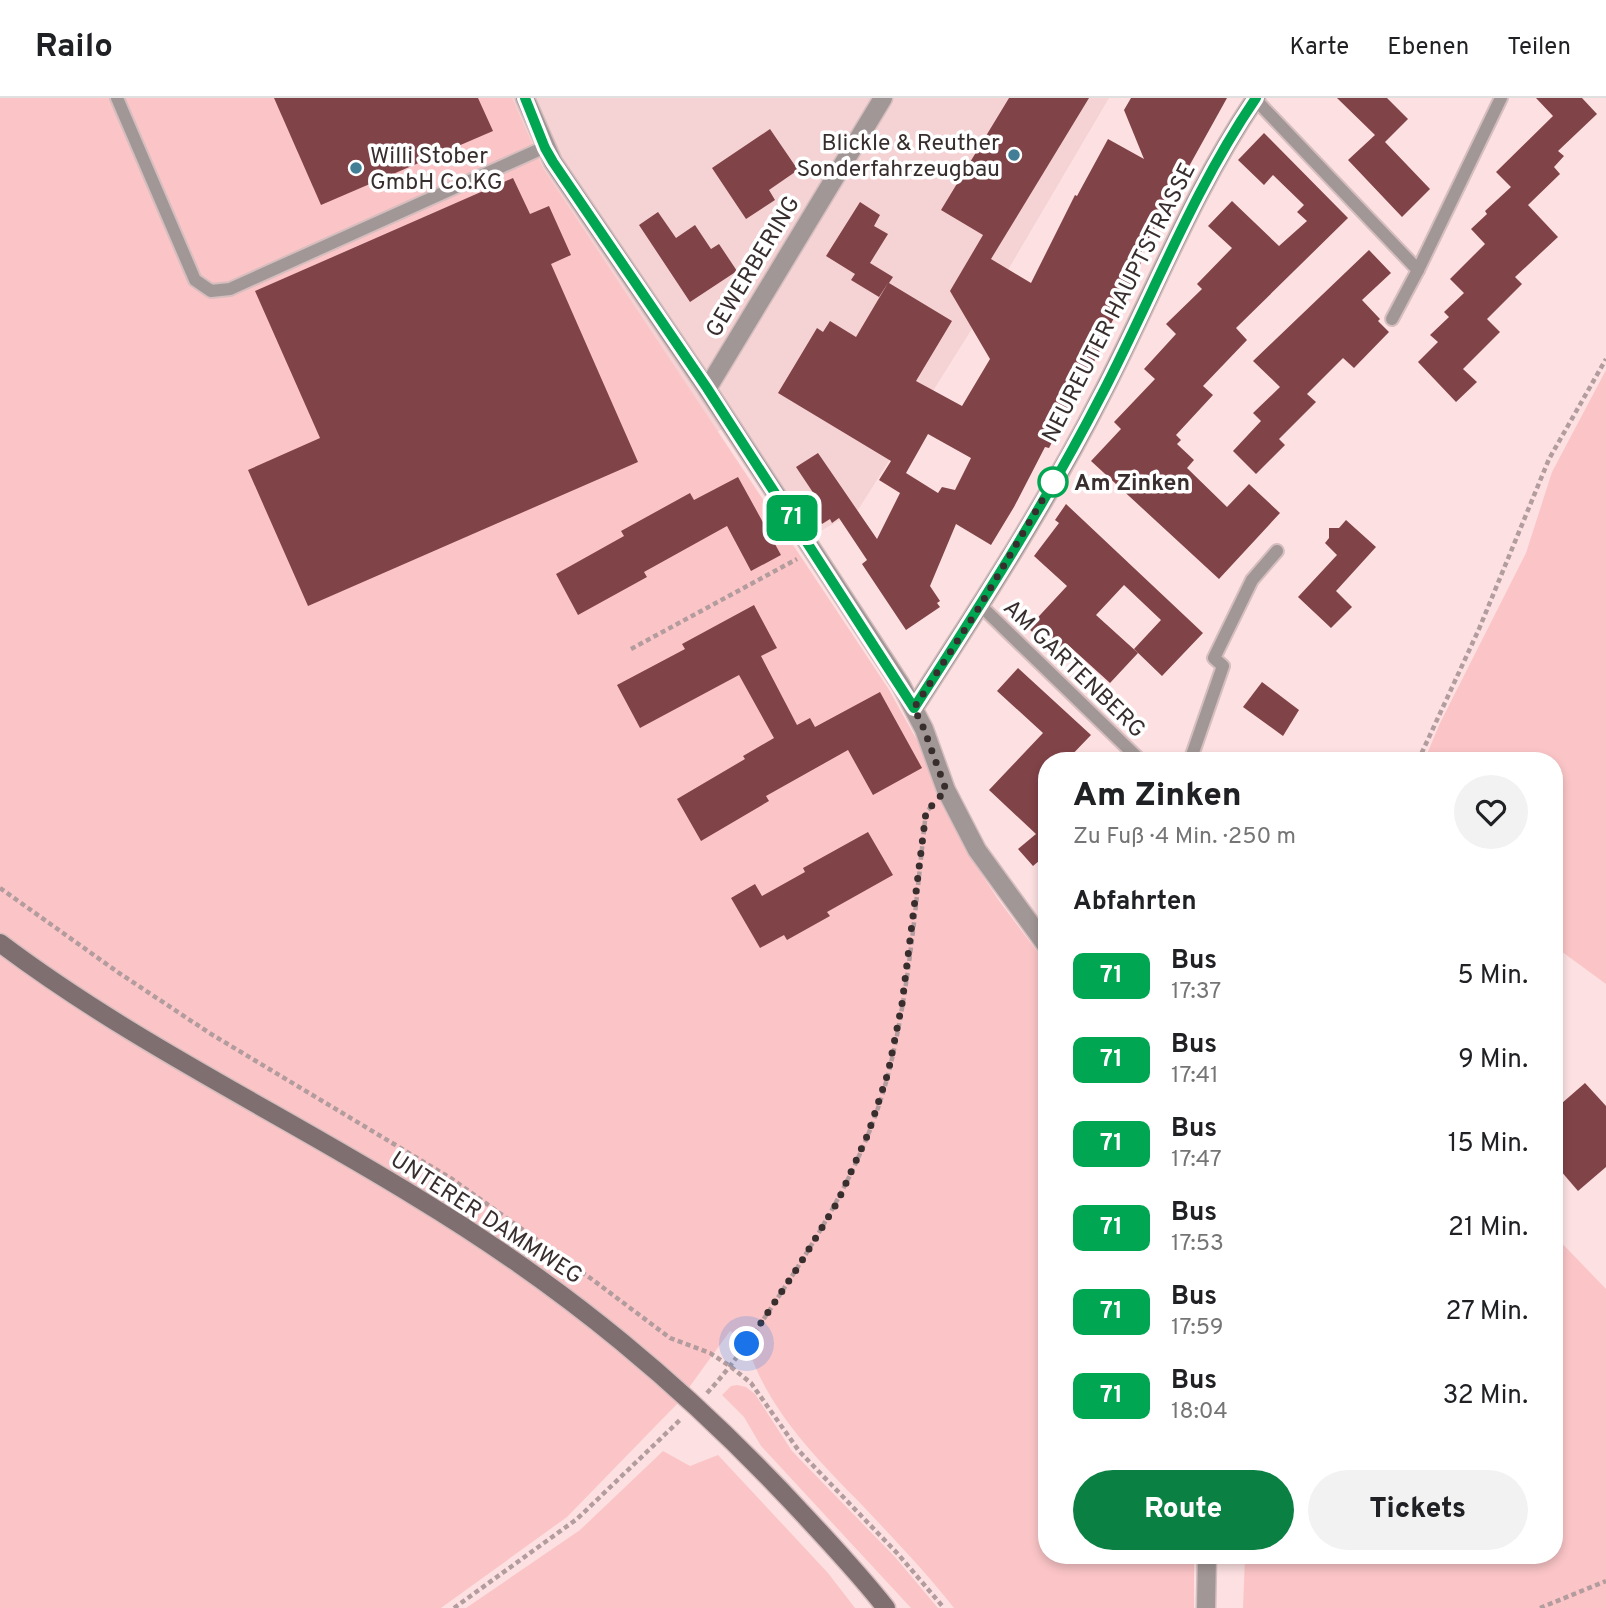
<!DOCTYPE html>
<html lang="de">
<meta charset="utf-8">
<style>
:root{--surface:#fff;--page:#f2f2f2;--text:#202124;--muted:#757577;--line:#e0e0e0;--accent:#0b8043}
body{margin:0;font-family:Overpass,sans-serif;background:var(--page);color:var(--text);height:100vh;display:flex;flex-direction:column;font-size:26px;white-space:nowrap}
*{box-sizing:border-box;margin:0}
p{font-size:23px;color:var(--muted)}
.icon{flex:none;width:38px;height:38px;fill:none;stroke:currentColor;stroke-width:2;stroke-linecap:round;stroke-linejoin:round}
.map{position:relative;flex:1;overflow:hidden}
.details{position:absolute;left:1038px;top:654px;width:525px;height:812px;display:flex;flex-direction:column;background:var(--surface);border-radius:28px;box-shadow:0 4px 10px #0003}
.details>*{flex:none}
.badge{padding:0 14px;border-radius:10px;font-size:24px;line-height:46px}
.you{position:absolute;width:35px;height:35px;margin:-18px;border:5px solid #fff;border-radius:50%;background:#1a73e8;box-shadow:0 0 0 10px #1a73e833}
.map>.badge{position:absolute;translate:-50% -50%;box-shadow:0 0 0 4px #fff}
h2{padding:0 35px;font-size:26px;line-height:63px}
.round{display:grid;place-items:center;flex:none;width:74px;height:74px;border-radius:37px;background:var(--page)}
.headline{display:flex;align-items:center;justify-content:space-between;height:119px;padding:0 35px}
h1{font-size:33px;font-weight:800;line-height:52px}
.action{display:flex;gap:14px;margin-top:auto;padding:14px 35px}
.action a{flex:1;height:80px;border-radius:42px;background:var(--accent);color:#fff;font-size:28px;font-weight:800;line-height:80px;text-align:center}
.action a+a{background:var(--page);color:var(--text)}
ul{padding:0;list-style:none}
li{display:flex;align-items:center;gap:21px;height:84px;padding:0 35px}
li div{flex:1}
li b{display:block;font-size:26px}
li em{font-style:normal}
li .badge{min-width:77px;font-weight:700;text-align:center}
header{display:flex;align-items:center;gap:42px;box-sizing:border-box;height:98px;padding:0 35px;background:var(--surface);border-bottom:2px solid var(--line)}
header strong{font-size:33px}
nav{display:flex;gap:38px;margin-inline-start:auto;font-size:24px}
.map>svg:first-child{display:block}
</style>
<header>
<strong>Railo</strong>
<nav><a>Karte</a><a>Ebenen</a><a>Teilen</a></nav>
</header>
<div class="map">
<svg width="1606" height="1510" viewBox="0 0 1606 1510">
<rect width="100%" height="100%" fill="#fde1e2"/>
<polygon fill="#f5d2d3" points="76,0 1109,0 992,199 858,412 801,444 733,325 516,447"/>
<g fill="#fbc5c7">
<path d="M0 0H512L543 70 888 590 928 662 967 754 1000 804 1046 865V1458H1194V1510H954C925 1473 893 1440 861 1406 816 1360 771 1315 749 1253L751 1249 730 1233 677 1306 567 1419 441 1510H0Z"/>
<polygon points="1606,272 1606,886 1554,848 1554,663 1424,663 1440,625 1526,455 1552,374"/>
<polygon points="1554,1137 1606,1191 1606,1510 1243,1510 1245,1458 1554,1458"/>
<polygon points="737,1287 746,1289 755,1296 792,1353 895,1459 938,1510 911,1510 761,1348 744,1319 722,1297 731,1288"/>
<polygon points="663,1353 690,1368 718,1357 828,1475 855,1510 466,1510 580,1432"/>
</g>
<g fill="#804348" fill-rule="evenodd">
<polygon points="274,0 478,0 493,33 321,107"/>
<path d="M1009 0H1089L991 161 1031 185 1075 97 1077 98 1108 41 1144 61 1124 12 1131 0H1227L1137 162 1141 165 1107 234 1109 235 1049 350 1045 349 1014 409 991 447 956 426 930 488 940 503 937 505 940 509 906 532 862 466 867 462 839 420 832 425 830 421 822 426 810 408 818 402 796 369 818 355 877 441 900 395 879 382 891 363 778 295 817 230 823 234 830 223 856 239 888 185 879 199 851 182 855 176 826 158 860 104 880 117 874 128 888 136 870 165 893 179 889 185 952 223 916 283 962 308 990 261 950 193 983 137 941 112ZM928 336 971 360 955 392 942 389 938 395 906 375Z"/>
<polygon points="1337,0 1387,0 1408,21 1385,44 1430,91 1402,119 1348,62 1375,37"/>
<polygon points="1536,0 1582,0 1597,16 1558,53 1564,58 1554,69 1560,76 1528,107 1558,139 1515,179 1522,186 1487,221 1500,234 1463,271 1477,284 1456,304 1418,264 1438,244 1430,237 1449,219 1444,214 1464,195 1450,181 1485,146 1471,131 1487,116 1485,113 1511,89 1496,74 1553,18"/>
<polygon points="770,31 798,72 769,92 775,102 746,121 712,70"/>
<polygon points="1264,35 1348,120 1236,230 1247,242 1203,288 1213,297 1176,337 1181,342 1177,346 1194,362 1187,370 1227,409 1249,386 1280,415 1219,481 1091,363 1121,331 1114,324 1155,281 1144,271 1176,236 1166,226 1202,191 1197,186 1232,150 1208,128 1232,103 1279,148 1307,123 1297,114 1304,107 1273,77 1264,87 1238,62"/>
<polygon points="513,80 530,116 549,108 571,157 551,166 638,364 308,508 248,372 320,340 255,193"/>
<polygon points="658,114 676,140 695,127 711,151 719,146 737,173 690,204 639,127"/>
<polygon points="1369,152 1391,175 1362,202 1380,221 1378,223 1389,234 1354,270 1343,260 1307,296 1316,304 1279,341 1285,347 1256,376 1233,353 1261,323 1253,315 1280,289 1253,263"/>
<polygon points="738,379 781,457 751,473 727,428 644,474 647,479 578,517 556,476 624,438 621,433 690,395 694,402"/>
<polygon points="1066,406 1203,535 1162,578 1134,551 1161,522 1124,487 1096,517 1138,555 1110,585 1067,546 1057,557 1028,530 1067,488 1034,458 1059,425 1055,422"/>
<polygon points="1346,422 1376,449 1336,493 1352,509 1331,530 1298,499 1337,457 1325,445 1329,440 1329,430 1339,430"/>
<polygon points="754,507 777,550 761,558 797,627 810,620 815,629 880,594 922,670 873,697 848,652 766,698 769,703 701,743 677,701 745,661 743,658 774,640 739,577 640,630 617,587 685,551 682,546"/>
<polygon points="1018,570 1091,637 1066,663 1046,663 1046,757 1033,768 1018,751 1036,736 989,692 1043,635 997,593"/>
<polygon points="1262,584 1299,612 1283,638 1243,609"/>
<polygon points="868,734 893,777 827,814 830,818 787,842 784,837 760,850 731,800 755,786 762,798 805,774 803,770"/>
<polygon points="1585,985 1606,1008 1606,1069 1578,1093 1554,1065 1554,1012"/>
</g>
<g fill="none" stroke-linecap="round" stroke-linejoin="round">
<g stroke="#d6bdbe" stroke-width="16">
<g id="service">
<polyline points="117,0 195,182 211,193 230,191 545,49"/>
<polyline points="1255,1 1418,172 1501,0"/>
<polyline points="1392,221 1418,172"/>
<polyline points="980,507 1141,663"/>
<polyline points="1190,663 1223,568 1214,560 1252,482 1277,453"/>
</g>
</g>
<g stroke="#d6bdbe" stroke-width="21">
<g id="minor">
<polyline points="525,0 553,64 707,291 901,587 924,631 946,692 977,752 1046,847"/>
<polyline points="707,291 883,0"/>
<path d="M914 610C980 508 1047 405 1102 296 1153 197 1193 92 1256 0"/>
<polyline points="1206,1510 1207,1458"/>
</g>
</g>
<g stroke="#d6bdbe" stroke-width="21">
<path id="secondary" d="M0 845C130 943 278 1014 416 1099 565 1189 687 1290 805 1418 833 1448 861 1478 886 1510"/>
</g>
<g stroke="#b29c9d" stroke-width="4.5" stroke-dasharray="5 3.5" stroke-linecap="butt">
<polyline points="631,551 797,461"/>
<polyline points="1418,663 1479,531 1549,361 1606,261"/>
<polyline points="0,790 119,875 211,936 452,1081 593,1182 670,1240 710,1255 731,1269 751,1285 799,1353 898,1456 944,1510"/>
<path d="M707 1295C734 1266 755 1234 777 1201 824 1130 868 1056 889 973 910 888 916 801 926 714L932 708"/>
<polyline points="454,1510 577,1421 681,1321"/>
<polyline points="1540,1510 1606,1483"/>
</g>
<use href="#service" stroke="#a29797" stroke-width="12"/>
<use href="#minor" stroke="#a29797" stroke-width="18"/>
<use href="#secondary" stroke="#806f70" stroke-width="18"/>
</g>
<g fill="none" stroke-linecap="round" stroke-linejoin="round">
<g stroke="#fff" stroke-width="16">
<path id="line" d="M525 0 545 50 553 64 707 290 914 610C980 508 1046 405 1102 296 1153 198 1193 92 1256 0"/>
</g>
<use href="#line" stroke="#00a651" stroke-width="10"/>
<polyline stroke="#382e2e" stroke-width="7" stroke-dasharray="0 12.6" points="747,1246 800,1166 838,1103 868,1036 888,975 902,906 926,714 946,692 924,631 914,610 980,508 1053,384"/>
</g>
<g fill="#427e95" stroke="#fff" stroke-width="2.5">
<circle cx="1014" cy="57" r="7"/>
<circle cx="356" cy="70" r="7"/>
</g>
<circle fill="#fff" stroke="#00a651" stroke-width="3.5" cx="1053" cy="384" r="14"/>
<g text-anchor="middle" stroke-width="7" stroke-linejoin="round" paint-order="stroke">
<g font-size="23" fill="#382e2e" stroke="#fff" text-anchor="end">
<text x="1000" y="52">Blickle &amp; Reuther<tspan x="1000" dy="26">Sonderfahrzeugbau</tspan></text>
<text x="370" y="65" text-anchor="start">Willi Stober<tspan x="370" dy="26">GmbH Co.KG</tspan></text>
</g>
<g font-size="23" fill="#382e2e" stroke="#fff">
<text transform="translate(752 168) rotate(-59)" y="8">GEWERBERING</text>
<text transform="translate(1118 204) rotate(-63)" y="8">NEUREUTER HAUPTSTRASSE</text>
<text transform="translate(1075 570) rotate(44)" y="8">AM GARTENBERG</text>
<text transform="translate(487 1119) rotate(33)" y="8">UNTERER DAMMWEG</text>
</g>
<g font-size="23" font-weight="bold" fill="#382e2e" stroke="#fff" text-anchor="start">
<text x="1074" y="392">Am Zinken</text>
</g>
</g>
</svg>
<div class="you" style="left:747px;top:1246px"></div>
<b class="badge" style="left:792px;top:420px;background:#00a651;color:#fff">71</b>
<section class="details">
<div class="headline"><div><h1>Am Zinken</h1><p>Zu Fuß · 4 Min. · 250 m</p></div><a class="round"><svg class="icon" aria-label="heart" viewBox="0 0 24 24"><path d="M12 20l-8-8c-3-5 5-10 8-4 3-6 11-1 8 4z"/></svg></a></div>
<h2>Abfahrten</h2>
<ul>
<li><span class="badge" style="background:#00a651;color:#fff">71</span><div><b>Bus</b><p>17:37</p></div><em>5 Min.</em></li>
<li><span class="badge" style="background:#00a651;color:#fff">71</span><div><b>Bus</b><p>17:41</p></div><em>9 Min.</em></li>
<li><span class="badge" style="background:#00a651;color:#fff">71</span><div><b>Bus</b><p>17:47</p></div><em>15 Min.</em></li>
<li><span class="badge" style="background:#00a651;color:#fff">71</span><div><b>Bus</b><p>17:53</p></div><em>21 Min.</em></li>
<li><span class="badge" style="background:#00a651;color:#fff">71</span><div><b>Bus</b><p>17:59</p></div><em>27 Min.</em></li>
<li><span class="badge" style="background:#00a651;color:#fff">71</span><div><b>Bus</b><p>18:04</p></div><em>32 Min.</em></li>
</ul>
<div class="action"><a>Route</a><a>Tickets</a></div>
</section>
</div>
